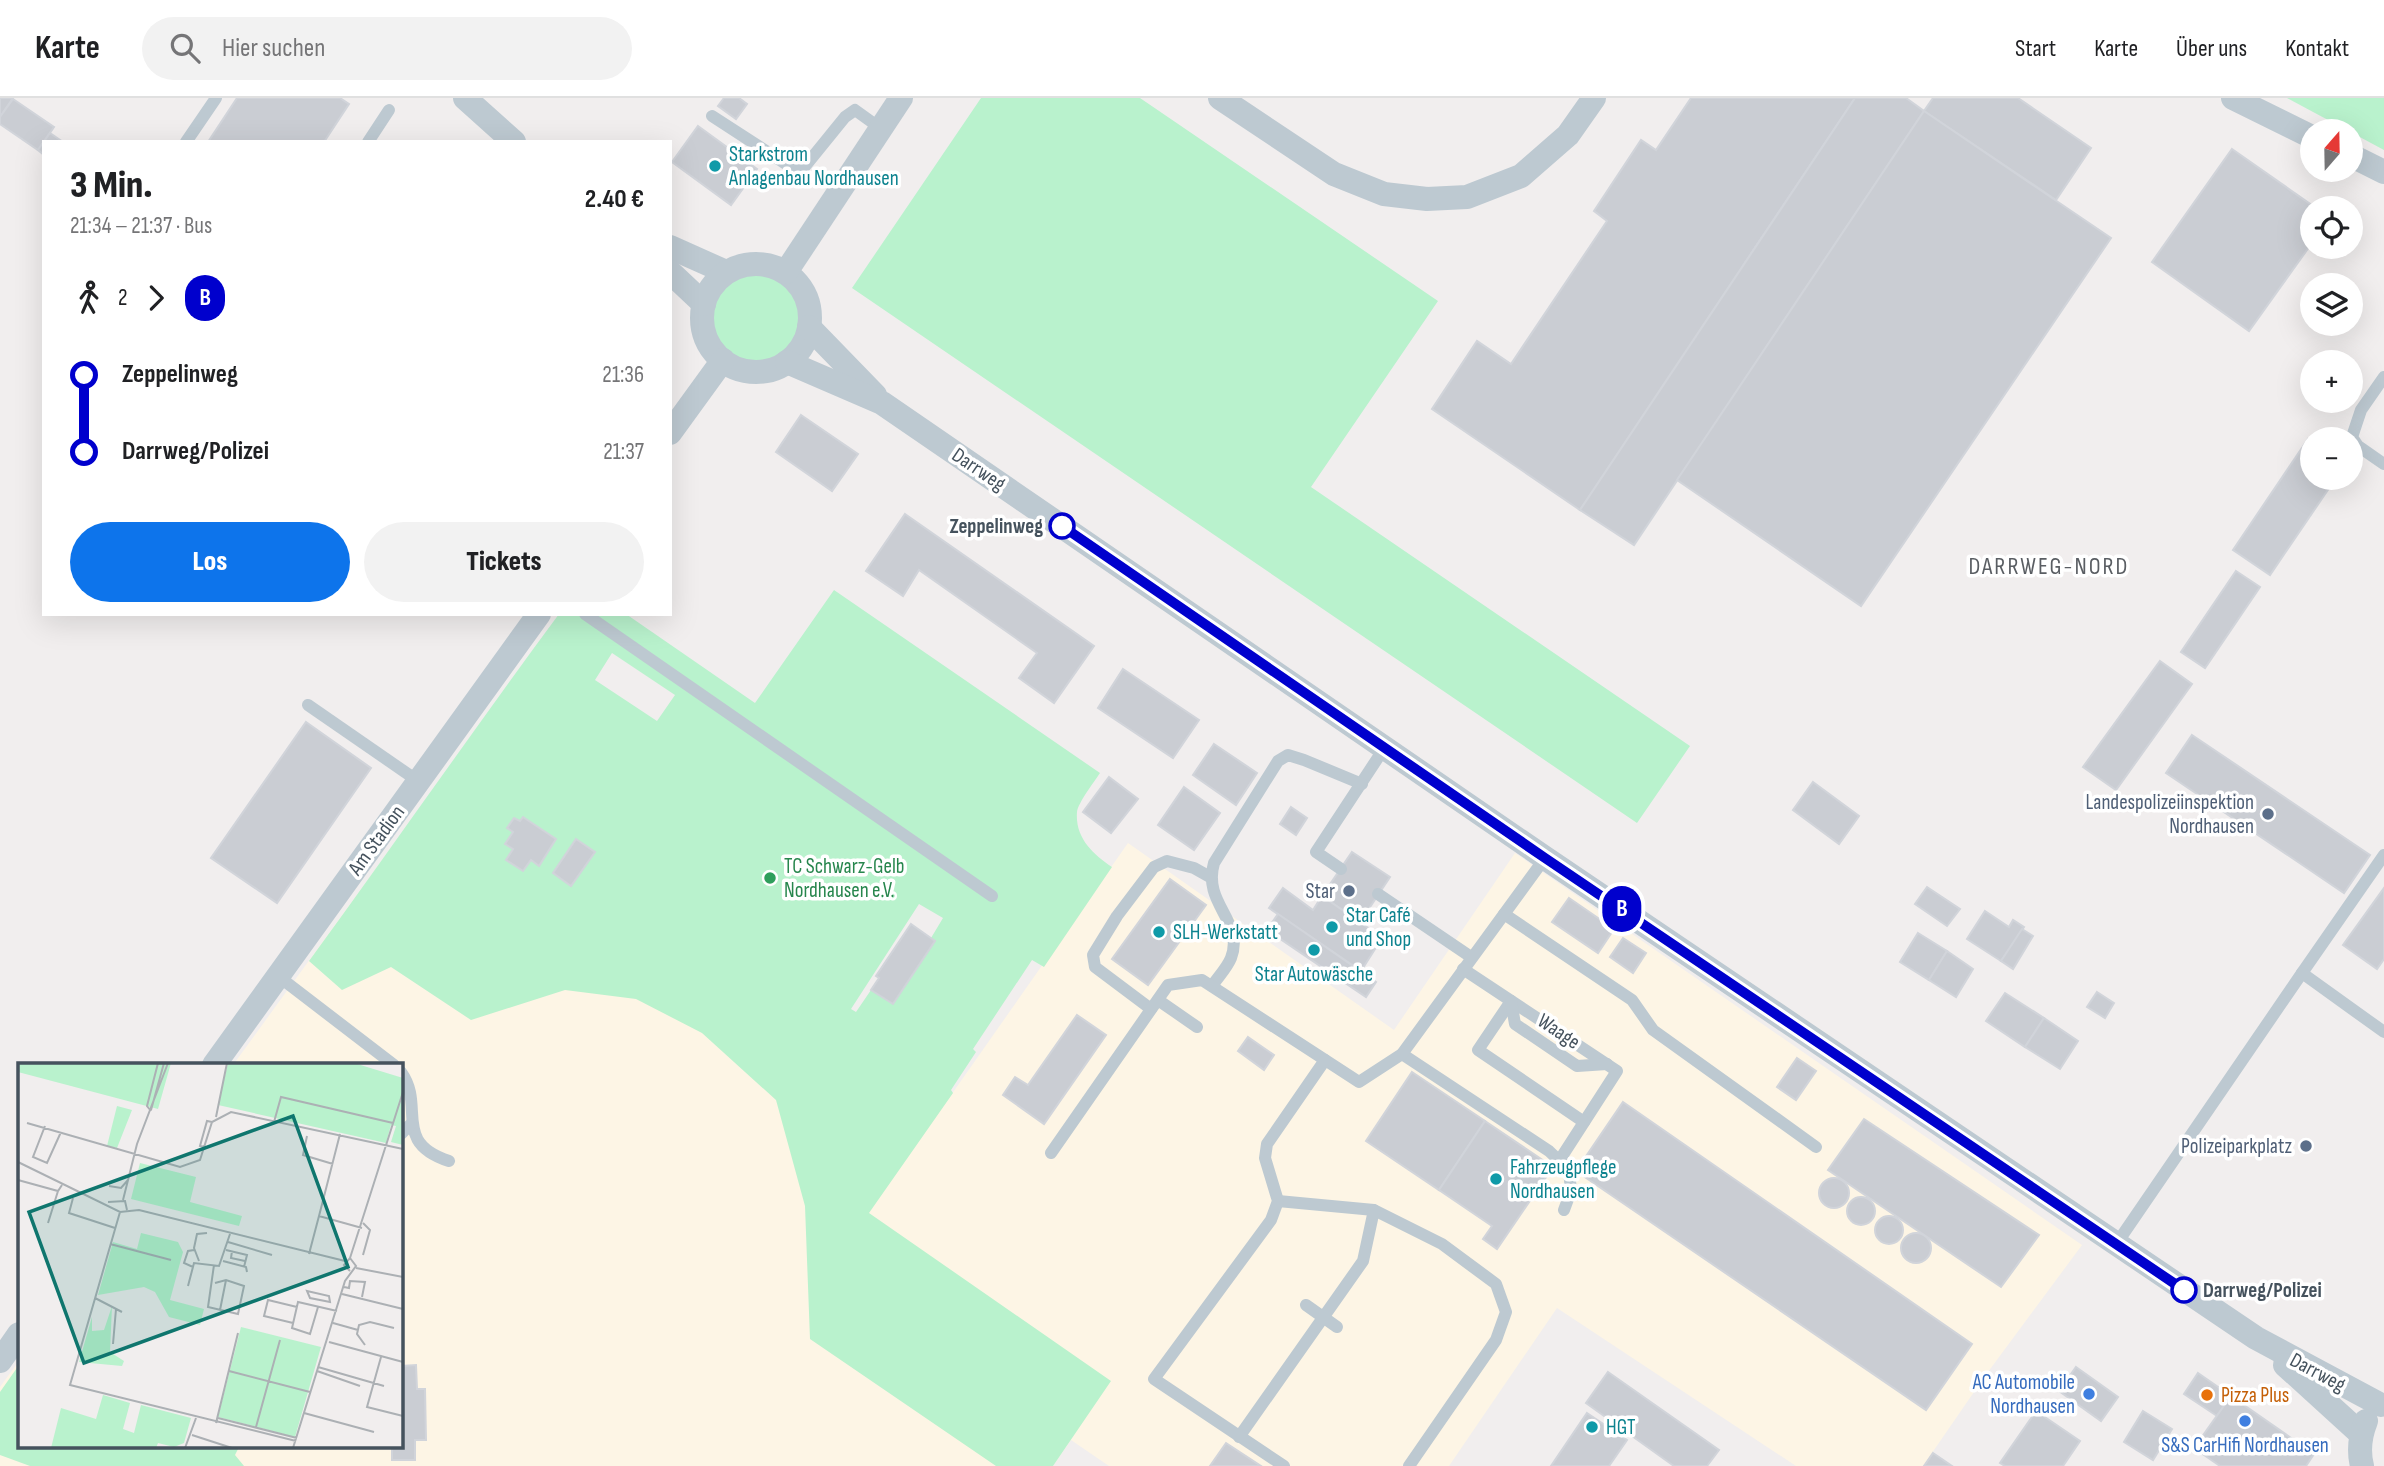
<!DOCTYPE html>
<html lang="de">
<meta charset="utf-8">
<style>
:root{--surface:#fff;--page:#f2f2f2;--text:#202124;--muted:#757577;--line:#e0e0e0;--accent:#0d74eb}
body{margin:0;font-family:"Sofia Sans Condensed",sans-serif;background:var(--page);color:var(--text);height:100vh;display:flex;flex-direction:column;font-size:26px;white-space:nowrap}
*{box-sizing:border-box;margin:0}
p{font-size:23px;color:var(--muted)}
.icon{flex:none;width:38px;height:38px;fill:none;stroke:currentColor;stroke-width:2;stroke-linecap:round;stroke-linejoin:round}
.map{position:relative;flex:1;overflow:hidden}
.side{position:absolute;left:42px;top:42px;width:630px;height:476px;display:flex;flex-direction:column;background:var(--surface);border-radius:0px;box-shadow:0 7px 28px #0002}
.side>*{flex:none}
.badge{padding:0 14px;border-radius:23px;font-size:24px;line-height:46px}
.needle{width:46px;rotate:20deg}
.fabs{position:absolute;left:2300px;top:21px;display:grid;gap:14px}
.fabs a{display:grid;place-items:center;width:63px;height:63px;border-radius:50%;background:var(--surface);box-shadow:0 7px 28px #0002;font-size:35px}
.map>.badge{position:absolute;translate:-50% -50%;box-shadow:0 0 0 4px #fff}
.legs{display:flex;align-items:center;gap:10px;height:77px;padding:0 28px;font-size:23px}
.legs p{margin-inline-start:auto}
.head{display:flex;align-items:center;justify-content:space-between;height:119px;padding:0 28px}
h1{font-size:38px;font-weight:800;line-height:52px}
.action{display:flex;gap:14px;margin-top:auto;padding:14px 28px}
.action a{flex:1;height:80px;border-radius:42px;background:var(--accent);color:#fff;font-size:28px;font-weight:800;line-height:80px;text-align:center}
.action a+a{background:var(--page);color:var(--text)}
ul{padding:0 28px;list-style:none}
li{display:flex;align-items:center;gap:24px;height:77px;font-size:26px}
li i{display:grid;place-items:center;width:10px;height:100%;margin:0 9px;background:currentColor}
li i::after{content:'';width:18px;height:18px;margin:-9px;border:5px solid;border-radius:50%;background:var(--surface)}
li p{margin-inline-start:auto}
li:first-child i{background:linear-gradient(#0000 50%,currentColor 0)}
li:last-child i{background:linear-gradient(currentColor 50%,#0000 0)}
header{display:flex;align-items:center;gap:42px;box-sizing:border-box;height:98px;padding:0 35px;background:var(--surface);border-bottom:2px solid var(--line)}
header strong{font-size:33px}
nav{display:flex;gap:38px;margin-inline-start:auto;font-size:24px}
.search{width:490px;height:63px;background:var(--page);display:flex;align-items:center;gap:18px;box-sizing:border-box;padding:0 24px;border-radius:38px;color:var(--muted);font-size:26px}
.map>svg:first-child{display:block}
</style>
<header>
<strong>Karte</strong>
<div class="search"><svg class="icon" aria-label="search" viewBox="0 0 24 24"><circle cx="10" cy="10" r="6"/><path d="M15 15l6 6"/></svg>Hier suchen</div>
<nav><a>Start</a><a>Karte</a><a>Über uns</a><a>Kontakt</a></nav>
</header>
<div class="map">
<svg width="2384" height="1368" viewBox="0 0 2384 1368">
<rect width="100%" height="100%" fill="#f1eeee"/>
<polygon fill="#fdf5e5" points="415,717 909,1057 1128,745 1394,932 1515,755 2082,1147 1985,1278 1923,1368 1796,1368 1557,1210 1449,1368 1109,1368 1071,1342 1053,1368 0,1368 0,1289 19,1263 19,1349 401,1349 401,967 233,967"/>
<g fill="#b9f2cd" fill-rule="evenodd">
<polygon points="981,0 1140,0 1438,203 1311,389 1690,648 1637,725 852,190"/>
<polygon points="2287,0 2384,0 2384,52"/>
<circle cx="757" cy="220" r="45"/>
<path d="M834 492 1100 675C1094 684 1078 705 1077 714 1075 740 1093 756 1112 769L1044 869 1032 862 973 951 976 954 951 992 953 995 869 1115 1111 1283 1053 1368H996L810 1241 805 1108 776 1002 702 935 636 901 565 892 471 922 391 869 342 892 309 863C393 748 474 631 559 516H626L755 605ZM612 555 675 597 657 623 595 582ZM919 806 943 820 931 840 935 843 893 906 871 892 856 914 851 911Z"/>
<polygon points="19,1267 19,1349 239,1349 235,1357 244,1368 30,1368 0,1357 0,1294"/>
</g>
<g fill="#cacdd3" stroke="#d1d4da" stroke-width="2">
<polygon points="0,0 13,0 0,19"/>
<polygon points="237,0 340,0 349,6 324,44 208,44"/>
<polygon points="724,0 739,0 747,6 736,21 718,8"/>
<polygon points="1691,0 1855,0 1580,412 1432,311 1477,243 1511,266 1607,123 1594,113 1641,42 1656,52"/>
<polygon points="1855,0 1906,0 1924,13 1634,447 1580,412"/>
<polygon points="1933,0 2018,0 2091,50 2056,102 1924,13"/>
<polygon points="13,1 54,29 38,52 0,26 0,19"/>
<polygon points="1924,13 2111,140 1861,508 1677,382"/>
<polygon points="698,28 757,71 731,107 672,64"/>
<polygon points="50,35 63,44 44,44 44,57 38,52"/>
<polygon points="2232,51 2316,110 2312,110 2312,145 2249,233 2152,164"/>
<polygon points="801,317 858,356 832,393 776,354"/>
<polygon points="2308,341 2312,344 2312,380 2336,380 2270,477 2233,452"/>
<polygon points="905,416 1094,548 1054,605 1019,580 1037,555 919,472 903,498 866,473"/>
<polygon points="2236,473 2260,489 2205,570 2181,554"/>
<polygon points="2160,563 2192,586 2116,692 2083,669"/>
<polygon points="1123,571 1199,622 1173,660 1098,610"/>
<polygon points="306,624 371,670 277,805 211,760"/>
<polygon points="2192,637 2370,757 2344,795 2166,675"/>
<polygon points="1214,646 1257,675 1236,707 1193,677"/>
<polygon points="1109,679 1138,701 1111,735 1083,714"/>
<polygon points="1813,684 1859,718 1839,746 1793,712"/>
<polygon points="1184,689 1220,715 1194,752 1158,727"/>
<polygon points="1291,709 1307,720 1296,737 1280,726"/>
<polygon points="523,719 556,741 539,768 531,762 523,773 506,762 513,751 505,746 513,734 507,730 514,720 520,723"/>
<polygon points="576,741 595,754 571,788 553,775"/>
<polygon points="1352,754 1390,779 1360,824 1322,798"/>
<polygon points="1170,781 1206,807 1148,887 1112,861"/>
<polygon points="1927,789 1960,811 1947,828 1915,806"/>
<polygon points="1283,790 1313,812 1322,798 1374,834 1366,845 1375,851 1361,873 1269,810"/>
<polygon points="2384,790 2384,861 2377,871 2343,847"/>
<polygon points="1569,800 1614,831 1598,855 1552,824"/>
<polygon points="1985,813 2009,829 2013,822 2024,829 2001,863 1967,841"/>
<polygon points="1278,816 1376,884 1366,899 1267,832"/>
<polygon points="911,826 935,843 893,906 871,892 879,880 876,878"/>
<polygon points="2022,831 2033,838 2013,871 2001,863"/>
<polygon points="1918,835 1947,853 1929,882 1900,864"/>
<polygon points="1623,840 1646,855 1633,875 1610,859"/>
<polygon points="1947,853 1973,871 1956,899 1929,882"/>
<polygon points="2097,894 2114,905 2105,920 2087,909"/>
<polygon points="2005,895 2044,920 2025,949 1986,923"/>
<polygon points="1077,917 1106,937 1044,1026 1003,997 1015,979 1028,987"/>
<polygon points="2044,920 2078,943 2060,971 2025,949"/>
<polygon points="1248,939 1274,957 1264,972 1238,953"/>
<polygon points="1797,960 1816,973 1796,1002 1777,989"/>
<polygon points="1412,974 1485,1023 1439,1092 1366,1043"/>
<polygon points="1623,1004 1972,1246 1926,1312 1576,1073"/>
<polygon points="1864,1021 2039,1137 2001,1189 1828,1072"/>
<polygon points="1485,1023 1553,1069 1497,1151 1483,1141 1492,1128 1439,1092"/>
<circle cx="1834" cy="1095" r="15"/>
<circle cx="1861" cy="1113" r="14"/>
<circle cx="1889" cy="1132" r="14"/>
<circle cx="1916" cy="1150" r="15"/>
<polygon points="416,1267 417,1291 425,1291 426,1342 415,1342 415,1362 392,1362 392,1349 401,1349 401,1268"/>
<polygon points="2076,1269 2118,1299 2101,1323 2059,1293"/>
<polygon points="1608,1274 1719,1352 1707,1368 1674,1368 1586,1305"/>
<polygon points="2198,1275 2231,1298 2217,1318 2184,1296"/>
<polygon points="2231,1298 2314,1356 2306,1368 2220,1368 2194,1350"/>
<polygon points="2036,1313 2080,1343 2063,1368 2005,1368 2000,1365"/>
<polygon points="2143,1313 2172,1331 2153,1362 2124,1344"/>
<polygon points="1587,1315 1627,1342 1609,1368 1551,1368"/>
<polygon points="1226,1345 1261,1368 1210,1368"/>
<polygon points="1933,1355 1952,1368 1924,1368"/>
</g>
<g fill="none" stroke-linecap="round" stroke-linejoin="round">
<g stroke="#bdc9d1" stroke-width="12">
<polyline points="712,18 789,68 802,72 845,19 855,12 880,30"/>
<polyline points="186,44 216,0"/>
<polyline points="368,44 389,12"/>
<polyline points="2384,279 2361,312 2352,339 2358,348 2384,366"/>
<polyline points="585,516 992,798"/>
<polyline points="308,607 418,683"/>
<polyline points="1341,771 1316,754 1385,649"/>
<polyline points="1378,796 1471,859"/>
<polyline points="1504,816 1632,902 1653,932 1816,1049"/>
<polyline points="1463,871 1617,973 1559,1063"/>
<polyline points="2302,875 2384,757"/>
<polyline points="278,878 394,967"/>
<path d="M1212 888C1218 879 1227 870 1231 860 1245 823 1202 806 1214 765L1278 663 1288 657 1304 662 1362 686"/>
<polyline points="1158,902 1197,929"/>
<polyline points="1511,903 1478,952 1584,1024"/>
<polyline points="1511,903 1515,926 1577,968 1607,966"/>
<polyline points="1151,911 1095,869 1093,857 1117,818 1154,769 1167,763 1194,770 1210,779"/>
<polyline points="1402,956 1549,1053 1569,1072 1571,1093 1564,1112"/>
<path d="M401 974C426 1008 391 1044 449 1063"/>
<polyline points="401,1036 411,1026"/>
<polyline points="1051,1055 1168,887 1202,882 1359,984 1402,956 1545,760"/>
<polyline points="1278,1103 1374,1112 1442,1146 1496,1186 1506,1214 1496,1242 1409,1368"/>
<polyline points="2117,1145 2302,875 2384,934"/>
<polyline points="1306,1207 1337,1229"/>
<polyline points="1239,1339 1363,1163 1374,1112"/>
<polyline points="1284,1368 1154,1281 1271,1122 1278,1103 1265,1060 1267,1046 1325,962"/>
</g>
<g stroke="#bdc9d1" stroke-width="24">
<polyline points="465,0 514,44"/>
<polyline points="1220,0 1334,76 1384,96 1427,101 1467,99 1521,78 1568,37 1594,0"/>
<polyline points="2233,0 2312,39"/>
<polyline points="2350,57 2384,74"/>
<polyline points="670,149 726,174"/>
<circle cx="756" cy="220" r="54"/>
<polyline points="670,174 704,206"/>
<polyline points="786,174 901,0"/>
<polyline points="809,229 875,297"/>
<polyline points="787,264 882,305 1545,760 2256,1240 2381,1307"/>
<polyline points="670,335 723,262"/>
<polyline points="214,967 539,516"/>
<polyline points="0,1263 19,1236"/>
<polyline points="2285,1267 2361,1336"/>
<path d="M2362 1368C2358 1352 2360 1338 2366 1323"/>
</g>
</g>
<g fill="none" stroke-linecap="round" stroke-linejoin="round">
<g stroke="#fff" stroke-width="16">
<polyline id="line-1" points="1062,428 1545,760 2184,1192"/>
</g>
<use href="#line-1" stroke="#0000cd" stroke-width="10"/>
</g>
<g fill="#0f9aa8" stroke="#fff" stroke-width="2.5">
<circle cx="715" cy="68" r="7"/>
<circle cx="1332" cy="829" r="7"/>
<circle cx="1159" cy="834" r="7"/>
<circle cx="1314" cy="852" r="7"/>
<circle cx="1496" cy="1081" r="7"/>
<circle cx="1592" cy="1329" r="7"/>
</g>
<g fill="#fff" stroke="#0000cd" stroke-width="3.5">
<circle cx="1062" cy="428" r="12"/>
<circle cx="2184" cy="1192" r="12"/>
</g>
<g fill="#5c6f8a" stroke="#fff" stroke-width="2.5">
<circle cx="2268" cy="716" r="7"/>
<circle cx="1349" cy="793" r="7"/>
<circle cx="2306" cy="1048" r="7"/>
</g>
<circle fill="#2e9e5b" stroke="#fff" stroke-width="2.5" cx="770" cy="780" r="7"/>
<g fill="#3f7fe0" stroke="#fff" stroke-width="2.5">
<circle cx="2089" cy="1296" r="7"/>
<circle cx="2245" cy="1323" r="7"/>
</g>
<circle fill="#e8710a" stroke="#fff" stroke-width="2.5" cx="2207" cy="1297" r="7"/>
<g text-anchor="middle" stroke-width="7" stroke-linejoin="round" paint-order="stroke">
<g font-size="21" fill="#0d838f" stroke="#fff" text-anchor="start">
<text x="729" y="63">Starkstrom<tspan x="729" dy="24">Anlagenbau Nordhausen</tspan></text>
<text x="1346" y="824">Star Café<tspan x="1346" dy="24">und Shop</tspan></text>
<text x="1173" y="841">SLH-Werkstatt</text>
<text x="1314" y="883" text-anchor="middle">Star Autowäsche</text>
<text x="1510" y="1076">Fahrzeugpflege<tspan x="1510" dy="24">Nordhausen</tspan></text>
<text x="1606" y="1336">HGT</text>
</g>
<g font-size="21" fill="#45525d" stroke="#fff">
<text transform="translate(979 371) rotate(34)" y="7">Darrweg</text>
<text transform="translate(376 742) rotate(-54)" y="7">Am Stadion</text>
<text transform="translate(1559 933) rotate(34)" y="7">Waage</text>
<text transform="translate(2318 1274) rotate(28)" y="7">Darrweg</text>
</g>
<g font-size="21" font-weight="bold" fill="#45525d" stroke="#fff" text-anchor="end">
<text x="1043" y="435">Zeppelinweg</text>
<text x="2203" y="1199" text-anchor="start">Darrweg/Polizei</text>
</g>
<g font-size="21" fill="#4e5e75" stroke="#fff" text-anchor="end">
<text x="2254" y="711">Landespolizeiinspektion<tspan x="2254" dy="24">Nordhausen</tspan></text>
<text x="1335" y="800">Star</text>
<text x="2292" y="1055">Polizeiparkplatz</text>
</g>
<g font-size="21" fill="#27864d" stroke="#fff" text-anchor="start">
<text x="784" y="775">TC Schwarz-Gelb<tspan x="784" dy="24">Nordhausen e.V.</tspan></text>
</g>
<g font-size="21" fill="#366cbe" stroke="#fff" text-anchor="end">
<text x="2075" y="1291">AC Automobile<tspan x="2075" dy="24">Nordhausen</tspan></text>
<text x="2245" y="1354" text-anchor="middle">S&amp;S CarHifi Nordhausen</text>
</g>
<g font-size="21" fill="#c56008" stroke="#fff" text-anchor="start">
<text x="2221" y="1304">Pizza Plus</text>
</g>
<g font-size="24" letter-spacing="2" fill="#5a5e63" stroke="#fff">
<text x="2049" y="476">DARRWEG-NORD</text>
</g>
</g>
<g transform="translate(18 965)">
<rect width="385" height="385" fill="#f1eeee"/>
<path d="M0 0H153L140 46 0 9ZM210 0H336L385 15V82L373 79 378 63 373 62 368 80 200 42ZM99 43 114 47 99 85 89 83ZM122 100 178 114 172 139 224 153 221 163 113 136ZM123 170 160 179 165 189 152 237 186 246 182 262 151 254 137 229 126 224 80 232 95 179 119 186ZM94 243 92 289 106 298 104 303 61 299 74 254V268L86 267ZM223 264 303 284 277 374 200 354ZM85 332 112 340 105 366 116 370 123 342 173 355 166 380 156 384 140 380 138 385H33L43 345 78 356Z" fill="#b9f2cd"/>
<path fill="none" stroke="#acb0b4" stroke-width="2" d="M133 47 146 0M133 48 129 43 140 0M198 54 209 0M256 59 263 34 375 60M9 60 162 104 182 97 194 59 213 49 385 86M27 63 15 94 29 100 43 69M289 73 285 92 315 101M188 84 182 83 189 58 194 59M0 99 102 149 121 147 327 198M0 117 40 128 44 122M91 123 103 125 110 117M55 135 51 150 97 165M105 137 119 81 150 0M90 139 107 138 109 147M102 149 52 322 278 378M301 153 322 71M30 160 40 128M210 179 254 192M92 181 153 197M208 187 229 192 226 204M214 188 213 195 227 198M291 191 301 153 344 165M345 192 352 167 345 160M332 195 385 29M181 198 176 185 179 171 189 170M205 198 228 204 229 209M196 202 190 244 220 251 226 223 208 217 197 220M175 204 166 200 170 188 176 187M338 205 385 214M170 223 176 200 201 203 212 171M326 224 331 225 332 218 347 219 344 234M289 228 311 233 312 239 292 235ZM324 231 385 246M77 235 104 249M300 244 292 271 274 265 280 239 319 248M202 247 208 217M275 260 246 253 250 237 279 244M315 260 340 267M311 279 385 299M95 281 98 246M347 282 339 271 341 262 352 259 376 265M363 294 349 344 385 353M300 304 366 323M211 308 292 329M299 308 342 323M286 350 356 369M200 355 279 375M198 360 220 270M238 364 262 277M174 372 214 385M167 385 178 355M275 385 327 218 338 203 332 195 326 202 332 208"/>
<path fill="#0f766e" fill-opacity="0.15" stroke="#0f766e" stroke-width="3.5" d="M275 53 330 204 66 300 11 149Z"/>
<rect width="385" height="385" fill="none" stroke="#45525d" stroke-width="3.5"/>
</g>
</svg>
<div class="fabs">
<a><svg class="needle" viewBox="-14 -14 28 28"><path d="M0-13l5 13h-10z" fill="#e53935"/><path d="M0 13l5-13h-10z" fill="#757577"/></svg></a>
<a><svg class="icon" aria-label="locate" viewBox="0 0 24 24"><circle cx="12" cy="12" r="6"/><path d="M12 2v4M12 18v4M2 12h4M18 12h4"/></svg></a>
<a><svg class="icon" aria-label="layers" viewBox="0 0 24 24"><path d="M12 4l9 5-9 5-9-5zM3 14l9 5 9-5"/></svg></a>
<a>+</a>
<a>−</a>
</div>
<b class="badge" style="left:1622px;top:811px;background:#0000cd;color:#fff">B</b>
<section class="side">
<div class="head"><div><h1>3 Min.</h1><p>21:34 – 21:37 · Bus</p></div><b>2.40 €</b></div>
<div class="legs"><svg class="icon" aria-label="walk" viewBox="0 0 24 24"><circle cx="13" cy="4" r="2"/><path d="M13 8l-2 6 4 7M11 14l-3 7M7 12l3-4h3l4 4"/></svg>2<svg class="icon" aria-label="forward" viewBox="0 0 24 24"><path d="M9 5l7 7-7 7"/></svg><b class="badge" style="background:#0000cd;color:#fff">B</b></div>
<ul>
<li><i style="color:#0000cd"></i><b>Zeppelinweg</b><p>21:36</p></li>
<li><i style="color:#0000cd"></i><b>Darrweg/Polizei</b><p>21:37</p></li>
</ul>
<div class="action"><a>Los</a><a>Tickets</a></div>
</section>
</div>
